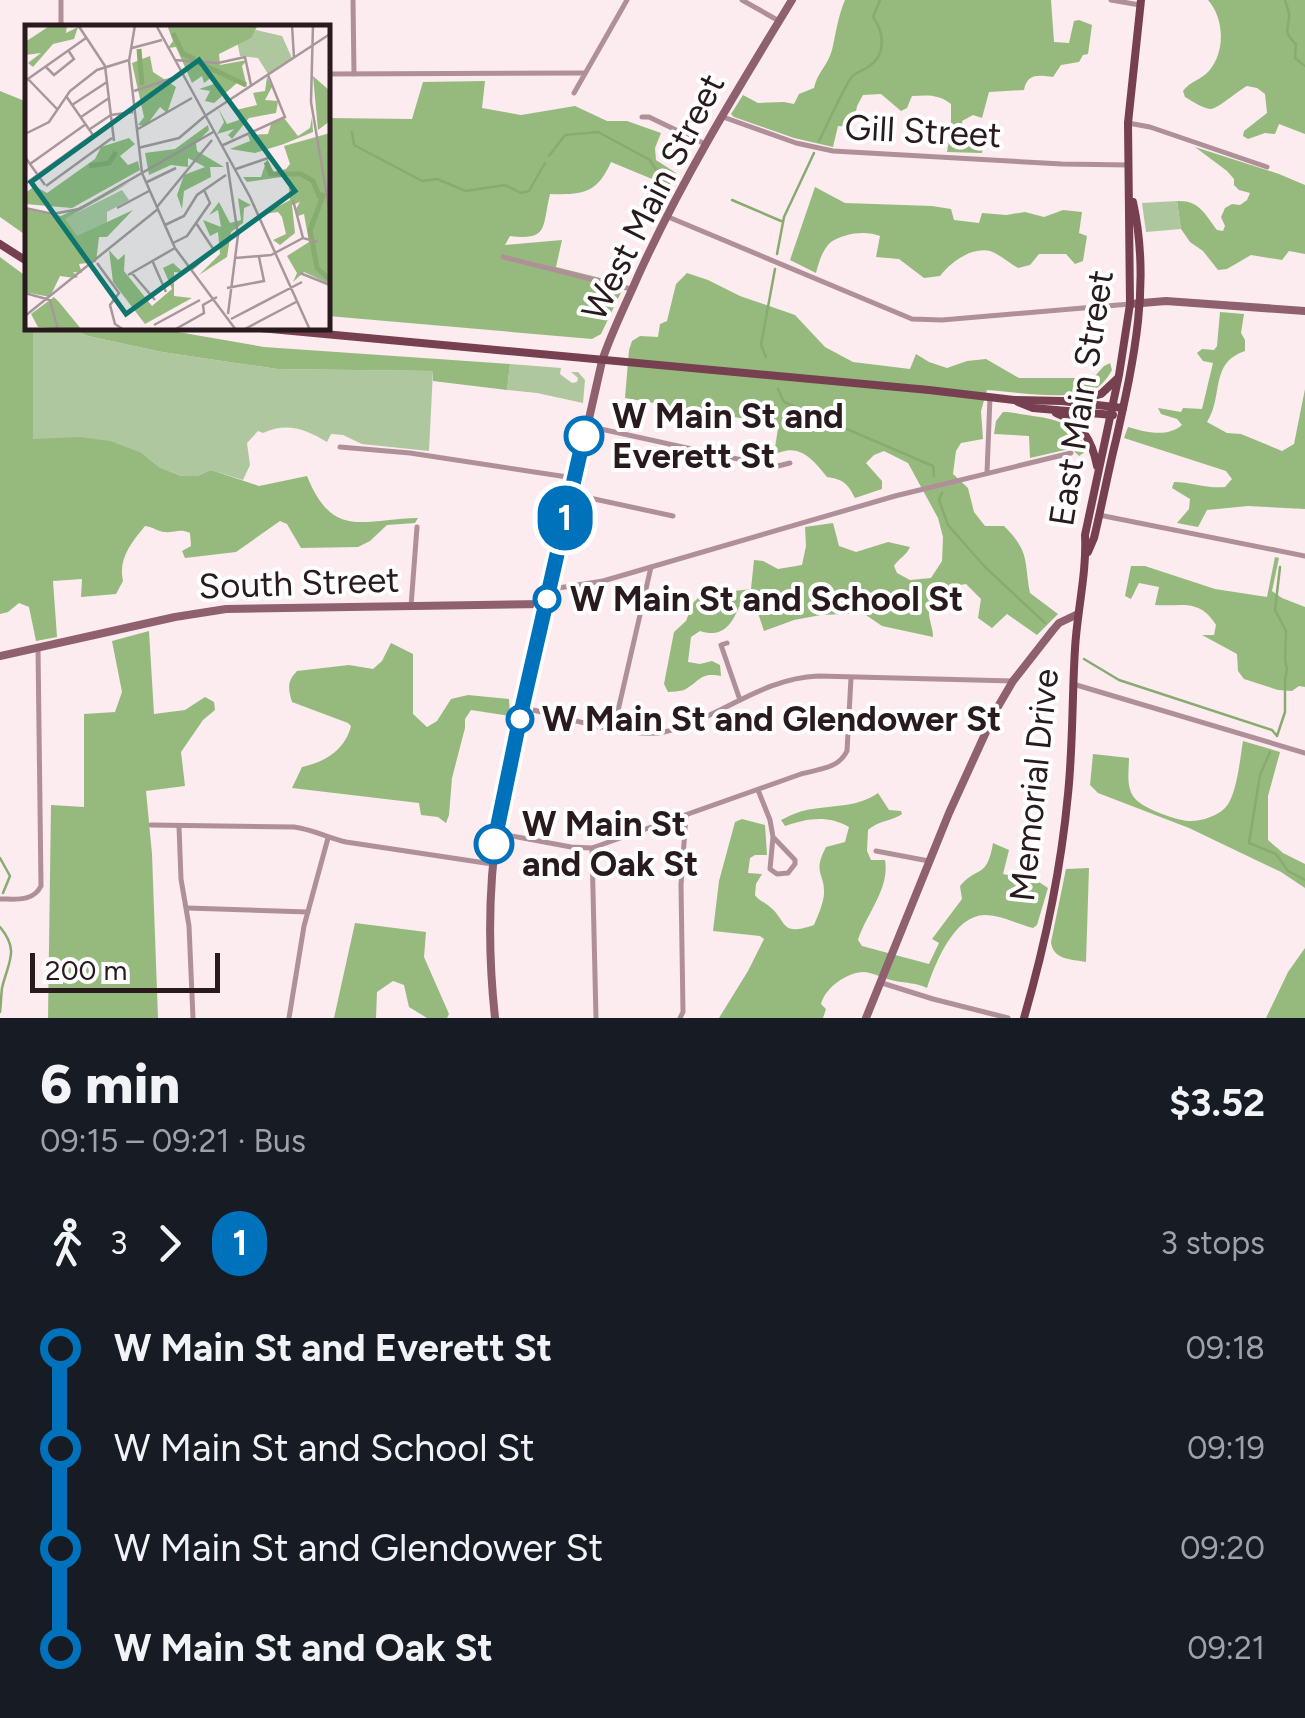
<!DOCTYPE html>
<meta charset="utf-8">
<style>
:root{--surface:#171b24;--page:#242831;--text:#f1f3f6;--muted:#9ea1a6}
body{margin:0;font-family:Figtree,sans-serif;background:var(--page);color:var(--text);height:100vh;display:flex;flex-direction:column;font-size:38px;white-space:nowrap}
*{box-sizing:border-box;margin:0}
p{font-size:32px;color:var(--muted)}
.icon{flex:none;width:55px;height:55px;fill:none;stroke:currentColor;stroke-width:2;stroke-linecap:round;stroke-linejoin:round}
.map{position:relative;height:1018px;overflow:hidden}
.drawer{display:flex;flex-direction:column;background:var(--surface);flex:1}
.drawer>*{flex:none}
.badge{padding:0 20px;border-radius:32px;font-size:35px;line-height:65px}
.scale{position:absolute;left:30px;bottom:25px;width:190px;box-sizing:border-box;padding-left:10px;border:5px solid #281a1d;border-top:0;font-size:28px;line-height:35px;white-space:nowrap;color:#281a1d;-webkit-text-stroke:8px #fff;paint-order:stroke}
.map>.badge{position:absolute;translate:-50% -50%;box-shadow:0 0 0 5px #fff}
.legs{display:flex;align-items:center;gap:15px;height:110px;padding:0 40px;font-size:32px}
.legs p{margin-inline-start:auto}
.headline{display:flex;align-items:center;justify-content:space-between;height:170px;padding:0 40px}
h1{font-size:55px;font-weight:800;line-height:75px}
ul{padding:0 40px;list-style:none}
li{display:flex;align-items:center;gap:35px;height:100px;font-size:38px}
li i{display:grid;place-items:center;width:15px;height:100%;margin:0 12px;background:currentColor}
li i::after{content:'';width:25px;height:25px;margin:-12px;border:8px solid;border-radius:50%;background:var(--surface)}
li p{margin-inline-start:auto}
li:first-child i{background:linear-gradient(#0000 50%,currentColor 0)}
li:last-child i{background:linear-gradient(currentColor 50%,#0000 0)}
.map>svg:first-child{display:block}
</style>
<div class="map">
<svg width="1305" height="1018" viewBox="0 0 1305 1018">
<rect width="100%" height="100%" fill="#fcebef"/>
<g fill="#afc79f">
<polygon points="1177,201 1181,229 1146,232 1142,203"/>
<path d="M33 328H70L88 336 162 352 277 369 433 371 429 451 362 444 343 435 331 434 327 442C305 429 287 422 263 433L258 431 247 443 250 465 243 480 211 470 197 476H181L159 467 142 453 16 442 33 435Z"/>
<polygon points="510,364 561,368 560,374 572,383 577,382 578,378 571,372 578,372 585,380 583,403 537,393 507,390"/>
</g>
<g fill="#96ba7e">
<path d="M845 0H1051L1054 42 1069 43 1074 21 1079 20 1092 25 1088 54 1083 55 1079 62 1061 65 1053 77C1039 75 1027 73 1024 90L989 92 982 118 973 115 962 121 964 132 980 138 983 145 982 153 947 152 951 129V104C939 94 927 95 912 96L907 108 901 111 881 94 863 95 857 106 853 127 838 126 833 147 794 138 734 117 731 114 743 95 758 103 784 102 794 104 799 94 814 88C817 73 828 65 832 50 836 33 838 16 845 0Z"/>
<path d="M1208 0H1305V134L1279 124 1275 134 1265 133 1248 139 1243 136 1244 131 1267 113 1265 94 1257 88 1247 86C1237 91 1217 110 1210 109 1202 108 1192 101 1185 97L1183 91C1190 81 1201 80 1209 71 1226 51 1224 18 1208 0Z"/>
<path d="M485 81 482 108 521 115 575 106 607 121H627L661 133 655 148 656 160 676 173 669 186 611 162C597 193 584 195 550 194 542 227 549 241 510 236L505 245 562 240 556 267 625 284 601 334 592 339 328 316V118L412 119 423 82Z"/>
<polygon points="0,91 27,102 27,236 0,217"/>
<path d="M1195 147 1279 174 1305 185V254L1289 251 1282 260 1251 255 1227 269 1218 270 1203 251 1190 242 1181 229 1177 201C1199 200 1205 214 1217 230L1223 231 1225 226 1221 217 1225 208 1232 204 1240 205 1247 200 1250 193 1239 190 1234 185V179L1227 171Z"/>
<path d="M815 187 845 203 932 206 951 209 954 220 979 223 982 213 1006 215 1025 212 1044 217 1063 210 1082 212 1079 233 1087 236 1083 261 1075 264 1066 254H1039L1030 265 1018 268C1009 263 999 254 990 251 971 247 951 262 940 276L924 278 899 259 876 257 880 236C866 230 844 233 831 242 822 250 819 262 816 273L790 260Z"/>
<path d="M0 257 27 277 28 328H33V439L79 437 110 441 142 453 159 467 181 476H197L211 470 259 486 307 476C333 540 362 519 418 518L415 523 387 525 370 541 358 547 301 548 287 524 280 521 236 552 185 558 182 551 191 546 190 533C180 528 175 533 164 532 157 531 153 527 145 526 131 543 118 559 123 581L116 594 81 597 82 579 53 581 57 637 36 641 29 607 19 603 8 612 0 614Z"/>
<path d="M687 273 708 280 740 296 795 315 825 347 853 362 910 369 916 354 929 362 947 368 967 361 986 359 1019 378H1093L1104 366 1110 363 1112 370C1107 379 1100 388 1090 391 1065 400 1014 392 987 390L981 411 983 439 961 443 956 451 953 474 968 488 974 512 985 526H1004C1030 552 1024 560 1030 593L1058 614 1037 635 1007 614 992 628 978 618 981 599 966 584C950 586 929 592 929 612 929 621 933 628 933 637L882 626 863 613 821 615 794 620 764 631 757 610 739 607C731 626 722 638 700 631L691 637 688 662 700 664 712 661 720 665 721 676C699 672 700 682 684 690 682 691 670 692 668 692L664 684 674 632 686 621 693 603 701 595 751 589 754 560 763 561 778 569 802 565 806 546 805 527 833 523 839 546 856 552 888 542 910 547C906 556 899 558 894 566L897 573 910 580 931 578 942 561 943 537 938 518 908 463 884 451 874 455 866 463 882 481V489L855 498C848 484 843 479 827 477 812 458 798 442 774 455L778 428 746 419 625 398 629 350 632 341 640 336 658 337 660 324 667 321 676 284Z"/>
<path d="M1220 312 1244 314 1241 333 1245 340V351C1209 363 1224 396 1207 422L1227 433 1241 434 1282 451 1294 444 1305 389V509L1248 506 1207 510 1198 527 1177 523 1189 509 1190 499 1172 488 1174 482C1191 482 1208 489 1225 487L1232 479 1226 471 1124 438 1128 427C1145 432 1167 438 1182 425L1177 419 1161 414 1158 408 1181 412 1183 408 1202 409 1213 363 1203 361 1197 353 1202 349 1214 350 1217 346Z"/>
<polygon points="70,328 155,328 264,347 510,364 507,390 433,381 433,371 277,369 162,352 88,336"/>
<path d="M1003 412C1013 412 1019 414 1027 415 1059 420 1071 421 1088 450L1079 456 1072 449H1069L1030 458 1029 436 994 434 996 421Z"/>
<path d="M1275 557 1279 558 1272 591 1282 598 1305 607V687L1299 686 1292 691 1278 690 1244 679 1238 671 1237 654 1202 635H1214L1216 625C1199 598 1182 607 1155 605L1159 587 1139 583 1131 599 1125 596 1131 566H1145L1215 589 1267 597Z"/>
<polygon points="149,631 154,714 185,710 205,697 214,702 215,710 203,720 181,752 185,786 146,791 152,854 158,1018 48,1018 51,805 84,807 84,714 115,712 122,692 112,641"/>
<path d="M391 643 413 654V714L427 727 437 721 451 699 468 695 509 699 510 716 471 710 465 719V728L452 778 449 815 446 823 438 817 421 815 419 803 292 788 302 767C325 762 345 750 351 726L348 723 292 702C288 689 287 681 297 671L349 665 373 669 382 661Z"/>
<path d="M1243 741 1280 752 1268 796V840L1283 853 1305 864V888L1281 872 1189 828 1098 793 1090 785 1093 754 1129 758C1129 770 1126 785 1133 796 1139 807 1175 820 1188 821 1200 822 1217 816 1225 808 1237 796 1240 758 1243 741Z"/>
<path d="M878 793 889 810 901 811 902 814C890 822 882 819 868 830L867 851 871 860H885C890 889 866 914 858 940L862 946 929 964 939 943 932 939 962 899 960 886C978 865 987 879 993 843L1009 850 1003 874 1039 882 1048 888 1037 925 1033 928C1018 924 1000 915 985 915 954 915 935 964 927 988 916 983 907 983 895 981 885 979 874 973 864 972 847 972 825 988 821 1004L826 1009 823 1018H719L748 971 764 939 760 936 713 931 719 881 735 822 742 819 765 825 767 855H755L750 858 748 873 762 874 756 884 755 895C758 900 764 902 769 906 788 921 779 937 814 925 818 915 823 905 824 894 825 872 812 874 826 847L845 842 849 827C828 815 808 818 785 826L781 820C791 815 802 810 813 809 837 805 858 807 878 793Z"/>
<path d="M1089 868 1086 962C1071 959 1053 960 1051 942L1066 869Z"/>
<polygon points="355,923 426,932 424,957 449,1014 447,1018 427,1018 409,1007 404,985 393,981 377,992 376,1018 334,1018"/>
<polygon points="1305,948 1305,1018 1266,1018 1288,972"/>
</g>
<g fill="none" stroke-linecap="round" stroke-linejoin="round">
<g stroke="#88ab70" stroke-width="2.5">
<path d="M1285 0C1286 4 1288 9 1289 13 1290 29 1281 30 1296 44L1295 58 1305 66"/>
<polyline points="352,132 354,145 422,181 437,179 466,191 505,185 521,193 529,191 545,163"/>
<path d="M819 141C829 121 838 100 849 81 854 72 859 73 868 67 887 55 884 32 873 17L880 0"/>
<polyline points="549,156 565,135 598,132 650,160 656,170 664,170 672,181"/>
<polyline points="732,200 781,221"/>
<polyline points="777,254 784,217 814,153"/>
<polyline points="766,357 761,345 775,269"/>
<polyline points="778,389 784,402 933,466 934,476"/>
<polyline points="942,493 939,500 948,525 985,567 1045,623"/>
<polyline points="1084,659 1119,680 1272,730 1277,736 1285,712 1285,679 1287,669 1285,660 1286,631 1275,610 1280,567"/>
<polyline points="1270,752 1260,775 1249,843 1276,854 1288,871 1305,880"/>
<polyline points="0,858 10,876 3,893"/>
<path d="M0 927C20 951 8 962 2 988 1 996 1 1004 0 1012"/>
</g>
<g stroke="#b09098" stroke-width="5">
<polyline points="353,0 354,74"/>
<polyline points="742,0 779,21"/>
<polyline points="1111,0 1140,5"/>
<polyline points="61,28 61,0"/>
<polyline points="328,74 585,73"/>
<polyline points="574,93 627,0"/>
<polyline points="642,117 649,117 705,144"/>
<polyline points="723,117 796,143 833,151 1062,164 1129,165"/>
<polyline points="1128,123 1150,127 1267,167"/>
<polyline points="666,216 912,319 942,320 1130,304"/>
<polyline points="503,257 631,289"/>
<polyline points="587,426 774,467 790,463"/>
<polyline points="340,447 410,453 574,478"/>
<polyline points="987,473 990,397"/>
<polyline points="571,494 673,516"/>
<polyline points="1099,515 1305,556"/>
<polyline points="552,589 603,581 895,496 1071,453"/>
<polyline points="411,606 417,527"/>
<polyline points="727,643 721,645 740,700"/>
<polyline points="1073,684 1305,753"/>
<path d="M525 708C559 716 632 739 664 732 717 720 761 678 818 676L1013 681"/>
<polyline points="614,728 651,567"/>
<polyline points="758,790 770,820 773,837 770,869 777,874 788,873 795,864 795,860 773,837"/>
<path d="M151 825 294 827C312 829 328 838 346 842L492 864"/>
<polyline points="179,827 181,879 189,926 193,1018"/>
<path d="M496 833 571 847 592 848 801 774C819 769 838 769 847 751L851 678"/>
<polyline points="592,848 596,1018"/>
<polyline points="876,851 929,861"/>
<path d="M0 899C16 899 33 902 41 886L38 648"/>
<polyline points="187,908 308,912"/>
<polyline points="882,983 933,999 1008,1018"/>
<polyline points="289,1018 304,926 328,838"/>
<polyline points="680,1018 683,1012 681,885 686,815"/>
</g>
<g stroke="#8f616e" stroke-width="8">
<polyline points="1130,304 1166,301 1305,311"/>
<polyline points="0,656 175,617 226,609 545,604"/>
<path d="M495 1018C488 953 488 888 498 823L602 361C612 331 626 304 638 276 682 179 737 90 792 0"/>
<polyline points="866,1018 949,813 996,710 1013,681 1053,630 1059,623 1078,614"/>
</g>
<g stroke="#774050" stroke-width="8">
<polyline points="0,244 28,262"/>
<polyline points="260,328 929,390 1014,400 1062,401 1123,408"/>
<polyline points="1083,399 1101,394 1117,379"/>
<polyline points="1018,402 1033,408 1113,415"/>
<path d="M1056 413C1082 423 1092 440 1097 466"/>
<path d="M1088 552 1094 538C1102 505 1108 472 1116 440 1134 360 1151 283 1133 202"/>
<path d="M1024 1018C1045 945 1061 870 1068 794 1073 746 1072 697 1075 649 1077 611 1087 573 1085 535L1119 375 1130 304 1128 123 1141 0"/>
</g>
</g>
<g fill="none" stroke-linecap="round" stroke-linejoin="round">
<g stroke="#fff" stroke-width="22">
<polyline id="line-1" points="494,844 522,708 584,436"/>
</g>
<use href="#line-1" stroke="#0072bc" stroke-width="15"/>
</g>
<g fill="#fff" stroke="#0072bc" stroke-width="5">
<circle cx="584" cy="436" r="18"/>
<circle cx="547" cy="599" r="12"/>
<circle cx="520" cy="719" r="12"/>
<circle cx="494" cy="844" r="18"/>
</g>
<g text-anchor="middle" stroke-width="8" stroke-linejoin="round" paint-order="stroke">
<g font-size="35" fill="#281a1d" stroke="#fff">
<text transform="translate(923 131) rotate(3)" y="12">Gill Street</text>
<text transform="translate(653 197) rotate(-63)" y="12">West Main Street</text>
<text transform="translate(1081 398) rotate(-81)" y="12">East Main Street</text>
<text transform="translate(299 583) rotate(-2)" y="12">South Street</text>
<text transform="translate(1034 785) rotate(-84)" y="12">Memorial Drive</text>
</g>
<g font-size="35" font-weight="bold" fill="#281a1d" stroke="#fff" text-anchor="start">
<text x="612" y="428">W Main St and<tspan x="612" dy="40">Everett St</tspan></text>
<text x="570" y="611">W Main St and School St</text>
<text x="542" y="731">W Main St and Glendower St</text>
<text x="522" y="836">W Main St<tspan x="522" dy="40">and Oak St</tspan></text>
</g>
</g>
<g transform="translate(25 25)">
<rect width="305" height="305" fill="#fcebef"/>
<path d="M231 5 257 11 267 33 243 49 233 33 215 31 212 16ZM97 165 104 175 82 187V197L53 218 39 194Z" fill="#afc79f"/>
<path d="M26 0H42L41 8 53 2 49 14 28 19 8 42 3 38 16 28 0 30V17ZM142 0H233L226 13 194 29 195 40 222 35 217 41 222 62 212 58 189 78 180 76 185 66 174 64 192 58 187 52 179 58 177 51 167 58 151 22 143 23 148 16ZM125 31 128 47 151 62 142 88 135 82 121 101 113 100 119 92 107 38ZM288 51 305 66V96L293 105ZM242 52 247 62 240 75 253 76 251 88 224 93 207 114 203 110 209 104 192 109 199 97 193 83 202 99 214 95 211 85 232 80 228 68 240 66ZM287 92 288 107 259 119 230 128 205 124 225 116 223 110 243 109 246 99 259 93 273 111 285 103ZM183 100 184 105 171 118 172 126 199 142H185L186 152 159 166 157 184 152 170 159 150 180 142 163 133V142L146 140 124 150 120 128 150 124ZM305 108V259L279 247 268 257 272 248 262 231 284 217 279 189 273 191 271 184 275 177 267 180 270 208 255 220 248 215 261 209 257 192 253 187 239 189 265 175 263 151 222 157 218 152H236L242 134 249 147 261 144 265 139 259 121ZM104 113 110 119 95 131 103 140 113 136 115 145 47 183 0 179V168L10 161 22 168 70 134 76 122ZM106 157 40 194 52 211 108 185 82 212H74L71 237 54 239 57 248 48 247 53 252 50 253 35 251 25 272 0 267V184L36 191ZM213 173 226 180 219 183 218 198 206 207 202 232 174 250 195 229 193 207 185 211 178 195 196 202 193 185 184 190 194 177 205 198 216 195ZM84 225 93 235 100 229 99 246 127 281 147 264 138 243 148 238 159 248 149 247V271L167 273 120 299 88 257ZM29 272 34 277 57 305 13 302 6 289Z" fill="#96ba7e"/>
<path fill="none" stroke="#88ab70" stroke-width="5" d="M148 8 158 29 170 34M114 24 117 60M172 37 221 60M241 137 246 149H276L288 156 295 173M64 141 84 138 91 127M299 168 285 205 292 243 305 255"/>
<path fill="none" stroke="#a7979b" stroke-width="2.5" d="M53 0 80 41 89 116M110 0 104 36 117 148 150 223 211 305M131 0 225 172 285 305M267 0 269 33M288 0 286 77 305 189M107 23 137 15M149 35 193 38 220 32 226 60M20 41 29 50 49 34 43 25M3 54 33 85M0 56 61 13M109 66 154 51M47 80 82 57M180 91 305 9M56 92 84 73M65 104 86 90 108 87M113 104 167 73M0 109 24 97 45 66 72 45 104 35M196 121 260 92 243 50M113 123 154 113 180 91M0 132 20 160M202 137 213 210 203 289M5 139 61 99M211 144 246 132M122 157 151 143M0 159 68 110 41 71M21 161 87 113M268 175 278 213M132 182 187 115M0 183 28 189 54 184 190 106M92 183 124 166M140 200 159 191 172 170 201 150M148 218 162 211 185 178 179 165M210 233 246 230 278 213 293 217M127 235 141 267M72 238 94 268 85 280 90 299 99 305M167 244 189 225 171 198M106 247 130 275M275 248 305 260M103 250 150 223M202 263 239 256 234 232M0 268 25 275 33 305M0 291 133 184M206 294 277 257M129 300 175 275M149 305 179 288 178 280 192 272M218 305 271 277"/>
<path fill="#0f766e" fill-opacity="0.15" stroke="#0f766e" stroke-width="5" d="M174 35 270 166 101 289 6 157Z"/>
<rect width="305" height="305" fill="none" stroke="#281a1d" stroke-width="5"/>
</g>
</svg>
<div class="scale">200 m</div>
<b class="badge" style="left:565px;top:518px;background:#0072bc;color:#fff">1</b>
</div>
<section class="drawer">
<div class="headline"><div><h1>6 min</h1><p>09:15 – 09:21 · Bus</p></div><b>$3.52</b></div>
<div class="legs"><svg class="icon" aria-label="walk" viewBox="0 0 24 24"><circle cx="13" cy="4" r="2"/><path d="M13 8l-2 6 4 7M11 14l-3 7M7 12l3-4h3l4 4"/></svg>3<svg class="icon" aria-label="forward" viewBox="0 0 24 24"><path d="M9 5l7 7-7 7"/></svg><b class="badge" style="background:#0072bc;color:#fff">1</b><p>3 stops</p></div>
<ul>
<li><i style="color:#0072bc"></i><b>W Main St and Everett St</b><p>09:18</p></li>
<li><i style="color:#0072bc"></i><span>W Main St and School St</span><p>09:19</p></li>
<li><i style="color:#0072bc"></i><span>W Main St and Glendower St</span><p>09:20</p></li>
<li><i style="color:#0072bc"></i><b>W Main St and Oak St</b><p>09:21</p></li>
</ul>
</section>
